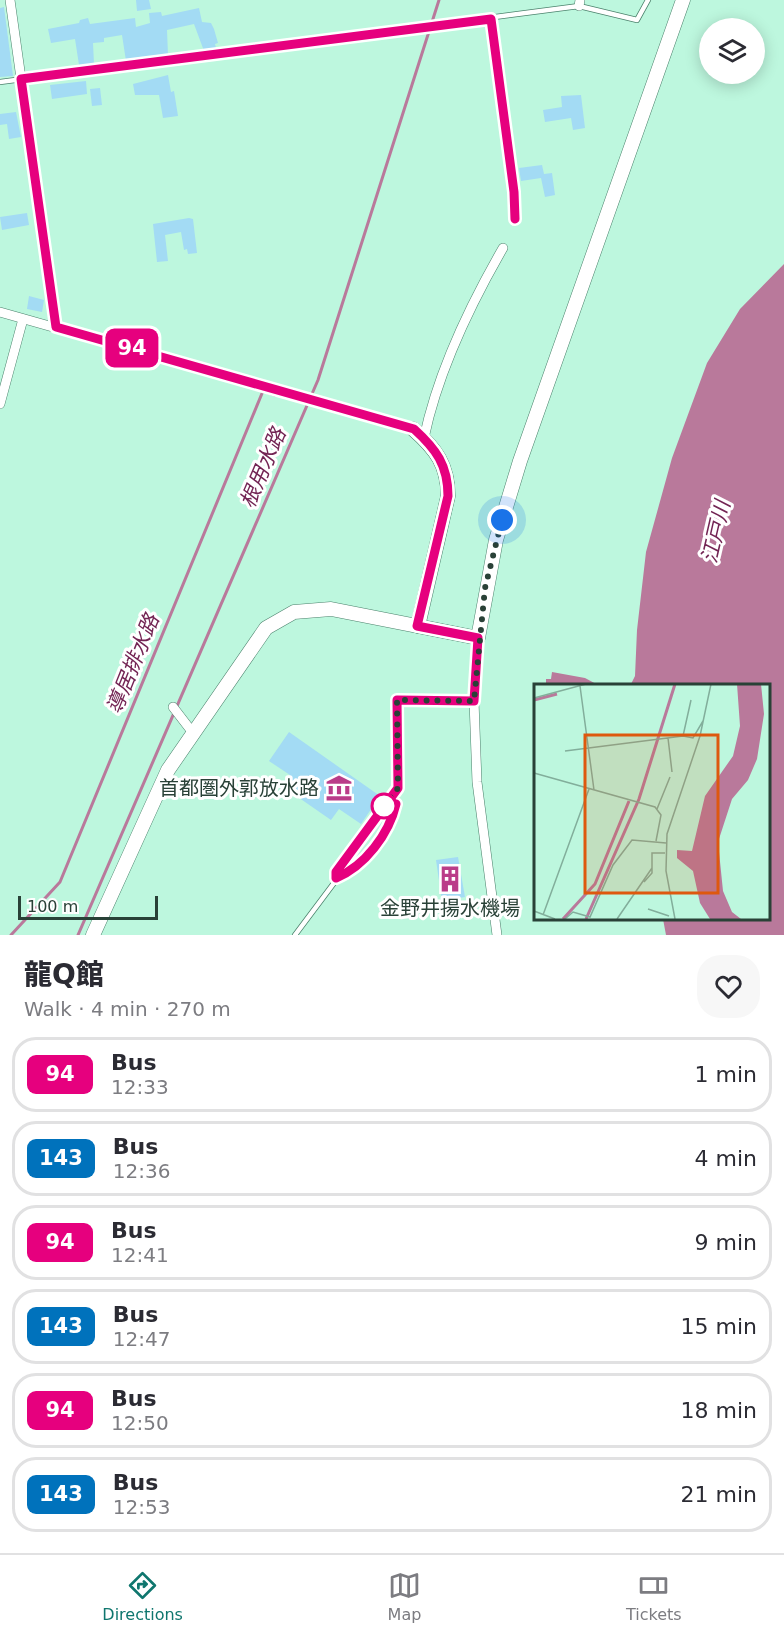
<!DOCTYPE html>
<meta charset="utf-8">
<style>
:root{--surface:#fff;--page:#f7f7f7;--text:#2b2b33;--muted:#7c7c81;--line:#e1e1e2;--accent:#0f766e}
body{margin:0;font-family:"DejaVu Sans","Noto Sans JP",sans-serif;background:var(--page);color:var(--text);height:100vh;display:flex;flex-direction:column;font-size:22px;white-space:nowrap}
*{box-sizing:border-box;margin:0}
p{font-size:20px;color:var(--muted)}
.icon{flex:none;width:33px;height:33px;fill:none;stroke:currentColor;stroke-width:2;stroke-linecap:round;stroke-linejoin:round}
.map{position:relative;height:935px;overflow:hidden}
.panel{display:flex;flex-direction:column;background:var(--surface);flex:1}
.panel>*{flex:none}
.badge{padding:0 12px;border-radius:9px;font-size:21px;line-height:39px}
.controls{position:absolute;left:699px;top:18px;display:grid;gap:12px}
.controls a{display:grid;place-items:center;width:66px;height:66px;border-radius:50%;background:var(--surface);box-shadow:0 3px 15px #0003;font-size:30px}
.scale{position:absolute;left:18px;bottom:15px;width:140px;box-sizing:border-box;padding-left:6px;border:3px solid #294137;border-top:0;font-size:16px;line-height:21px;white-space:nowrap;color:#294137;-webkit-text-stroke:4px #fff;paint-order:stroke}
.you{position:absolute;width:30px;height:30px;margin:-15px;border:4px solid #fff;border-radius:50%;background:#1a73e8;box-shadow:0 0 0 9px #1a73e833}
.map>.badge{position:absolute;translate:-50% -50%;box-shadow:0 0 0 3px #fff}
.round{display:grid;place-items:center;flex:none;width:63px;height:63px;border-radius:24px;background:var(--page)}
.head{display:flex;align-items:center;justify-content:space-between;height:102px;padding:0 24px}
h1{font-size:28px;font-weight:800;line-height:45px}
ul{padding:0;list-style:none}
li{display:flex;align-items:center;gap:18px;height:75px;margin:0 12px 9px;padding:0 12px;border:3px solid var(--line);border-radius:24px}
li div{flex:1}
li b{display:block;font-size:22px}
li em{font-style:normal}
li .badge{min-width:66px;font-weight:700;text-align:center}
.tabs{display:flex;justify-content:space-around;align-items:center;height:84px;border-top:2px solid var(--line);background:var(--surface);font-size:16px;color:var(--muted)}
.tabs a{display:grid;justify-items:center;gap:3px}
.tabs .active{color:var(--accent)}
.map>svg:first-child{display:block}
</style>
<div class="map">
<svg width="784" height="935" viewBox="0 0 784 935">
<rect width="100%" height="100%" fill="#bdf7de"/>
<g fill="#b9799b">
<polygon points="784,264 784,935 666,935 663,919 768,918 768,686 630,686 635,676 637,630 646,552 672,458 707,363 740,309"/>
<polygon points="552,672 585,678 600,686 546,686 546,679 551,679"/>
</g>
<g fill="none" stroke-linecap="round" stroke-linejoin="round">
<g stroke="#b9799b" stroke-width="3">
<polyline points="11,935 60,882 263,391 275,395"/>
<polyline points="78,935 318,380 439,0"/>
</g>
</g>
<g fill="#a3dbf4">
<polygon points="136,0 149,0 151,9 137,11"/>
<polygon points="4,7 13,76 0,77 0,8"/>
<polygon points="199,8 202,22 211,23 214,29 218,43 215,44 216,48 204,51 194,24 167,30 168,55 126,61 122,35 104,38 104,42 93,43 94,64 79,65 75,39 51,43 48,29 79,23 80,20 88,18 90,24 135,18 136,27 150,23 149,13 161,12 162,16"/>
<polygon points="168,75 171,92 174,91 178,116 163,118 159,95 135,95 133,84"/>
<polygon points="86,81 87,94 52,99 50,85"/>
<polygon points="100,88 102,105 92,106 90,89"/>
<polygon points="581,95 585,128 573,130 571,118 545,122 543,110 562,107 561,96"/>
<polygon points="16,112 21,137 9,139 7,124 0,125 0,114"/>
<polygon points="542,165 544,174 552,173 555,195 545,197 541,178 521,181 519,168"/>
<polygon points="27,213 29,225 2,230 0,217"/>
<polygon points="189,218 193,219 197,253 188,254 187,249 184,250 181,232 165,235 168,261 157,262 153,224"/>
<polygon points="29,296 44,300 42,312 27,309"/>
<polygon points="289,732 380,796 361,824 339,809 331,820 282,786 290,775 269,761"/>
<polygon points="458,857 465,897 442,901 436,860"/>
</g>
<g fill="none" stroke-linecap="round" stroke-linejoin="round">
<g stroke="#4b826c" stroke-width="6">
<g id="lane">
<polyline points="491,19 514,192 515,219"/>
<polyline points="0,82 579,6 637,20 648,0"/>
<path d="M336 878C344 874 351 867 359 861 411 819 398 761 397 701H474"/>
<polyline points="295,935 334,883 336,872 397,788"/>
</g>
</g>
<g stroke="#4b826c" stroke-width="10">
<g id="street">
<polyline points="10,0 56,327"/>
<polyline points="579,6 580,0"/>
<polyline points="0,312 413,429"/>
<polyline points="0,404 23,319"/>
<path d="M424 438C438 371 469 307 503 248"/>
<polyline points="478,638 474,701 477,782 497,935"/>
<polyline points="173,707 193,733"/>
</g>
</g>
<g stroke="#4b826c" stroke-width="15">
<g id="secondary">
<path d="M413 429C436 449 448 465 448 496L418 626"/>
<polyline points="93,935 168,770 266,628 294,612 331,609 478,638 496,540 520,461 683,0"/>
</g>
</g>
<use href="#lane" stroke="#fff" stroke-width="4.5"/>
<use href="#street" stroke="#fff" stroke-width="9"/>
<use href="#secondary" stroke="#fff" stroke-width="14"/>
</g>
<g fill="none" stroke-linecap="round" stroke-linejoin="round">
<g stroke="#fff" stroke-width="14">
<path id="line" d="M396 804C389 834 365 866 336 878V872L398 788 397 700 474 701 478 638 417 626 448 496C448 465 436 449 414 429L56 327 21 79 491 19 514 192 515 219"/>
</g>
<use href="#line" stroke="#e6007e" stroke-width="9"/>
<polyline stroke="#294137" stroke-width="6" stroke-dasharray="0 10.8" points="384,806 398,788 397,700 474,701 485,588 502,520"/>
</g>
<defs>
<g id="museum-bare" transform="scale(2.07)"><path d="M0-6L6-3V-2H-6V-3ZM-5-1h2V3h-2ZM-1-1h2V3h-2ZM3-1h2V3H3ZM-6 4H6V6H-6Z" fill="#ba3c89" stroke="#fff" stroke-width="2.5" paint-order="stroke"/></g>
<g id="building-bare" transform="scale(2.07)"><path d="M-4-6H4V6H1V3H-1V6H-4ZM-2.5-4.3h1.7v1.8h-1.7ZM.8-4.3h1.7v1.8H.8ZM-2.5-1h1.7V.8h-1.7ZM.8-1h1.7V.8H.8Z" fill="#ba3c89" stroke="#fff" stroke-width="2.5" paint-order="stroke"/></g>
</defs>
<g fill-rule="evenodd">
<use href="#museum-bare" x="339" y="788"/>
<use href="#building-bare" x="450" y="879"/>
</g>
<circle fill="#fff" stroke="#e6007e" stroke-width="3" cx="384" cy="806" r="12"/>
<g text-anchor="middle" stroke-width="6" stroke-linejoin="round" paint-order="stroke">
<g font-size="20" fill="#294137" stroke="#fff" text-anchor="end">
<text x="319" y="795">首都圏外郭放水路</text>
<text x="450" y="915" text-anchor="middle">金野井揚水機場</text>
</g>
<g font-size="21" font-style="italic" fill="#732554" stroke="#fff">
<text transform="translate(263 468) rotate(-67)" y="7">根用水路</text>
<text transform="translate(716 532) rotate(-77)" y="7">江戸川</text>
<text transform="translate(133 664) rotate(-68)" y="7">導居排水路</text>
</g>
</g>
<g transform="translate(534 684)">
<rect width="236" height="236" fill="#bdf7de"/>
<path d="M203 0H227L230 30 223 75 214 96 198 115 184 158 189 207 198 228 207 235H176L166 219 159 187 143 174V166L158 167 171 112 199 72 206 42Z" fill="#b9799b"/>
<path fill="none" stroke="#b9799b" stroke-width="3" d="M0 16 23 10M29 235 61 200 95 117M52 235 105 115 141 0"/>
<path fill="none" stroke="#82ae9b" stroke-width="1.5" d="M46 2 60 106M0 14 52 0M149 52 157 16M134 54 138 88M31 67 149 52 159 54 169 37M0 89 121 123 127 131 122 157M123 125 136 93M110 198 118 189V169H131M114 225 135 232M0 227 21 235M9 231 55 105M31 235 39 228 56 233 79 181 98 156 132 159M83 235 118 184M141 235 132 187 133 150 166 52 177 0"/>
<path fill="#de580e" fill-opacity="0.15" stroke="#de580e" stroke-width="3" d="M51 51H184V209H51Z"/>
<rect width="236" height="236" fill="none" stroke="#294137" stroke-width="3"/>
</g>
</svg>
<div class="controls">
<a><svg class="icon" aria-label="layers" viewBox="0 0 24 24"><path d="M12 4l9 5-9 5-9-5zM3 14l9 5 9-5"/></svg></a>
</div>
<div class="scale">100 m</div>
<div class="you" style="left:502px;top:520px"></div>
<b class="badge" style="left:132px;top:348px;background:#e6007e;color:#fff">94</b>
</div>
<section class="panel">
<div class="head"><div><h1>龍Q館</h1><p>Walk · 4 min · 270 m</p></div><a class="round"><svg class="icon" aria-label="heart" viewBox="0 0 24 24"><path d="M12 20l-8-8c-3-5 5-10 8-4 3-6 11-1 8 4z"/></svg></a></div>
<ul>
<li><span class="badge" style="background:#e6007e;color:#fff">94</span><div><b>Bus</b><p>12:33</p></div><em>1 min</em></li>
<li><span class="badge" style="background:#0072bc;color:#fff">143</span><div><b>Bus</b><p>12:36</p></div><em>4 min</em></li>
<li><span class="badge" style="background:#e6007e;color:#fff">94</span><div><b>Bus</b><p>12:41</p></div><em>9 min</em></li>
<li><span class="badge" style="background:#0072bc;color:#fff">143</span><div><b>Bus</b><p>12:47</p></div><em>15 min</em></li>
<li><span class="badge" style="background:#e6007e;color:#fff">94</span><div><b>Bus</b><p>12:50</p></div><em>18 min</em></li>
<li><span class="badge" style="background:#0072bc;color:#fff">143</span><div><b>Bus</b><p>12:53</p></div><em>21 min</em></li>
</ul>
</section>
<nav class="tabs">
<a class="active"><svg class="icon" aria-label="directions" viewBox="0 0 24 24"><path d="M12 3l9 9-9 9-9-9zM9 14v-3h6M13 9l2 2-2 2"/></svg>Directions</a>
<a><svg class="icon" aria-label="map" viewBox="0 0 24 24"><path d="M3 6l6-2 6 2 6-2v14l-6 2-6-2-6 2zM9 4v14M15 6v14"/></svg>Map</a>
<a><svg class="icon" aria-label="tickets" viewBox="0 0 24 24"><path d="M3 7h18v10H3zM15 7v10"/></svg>Tickets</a>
</nav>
